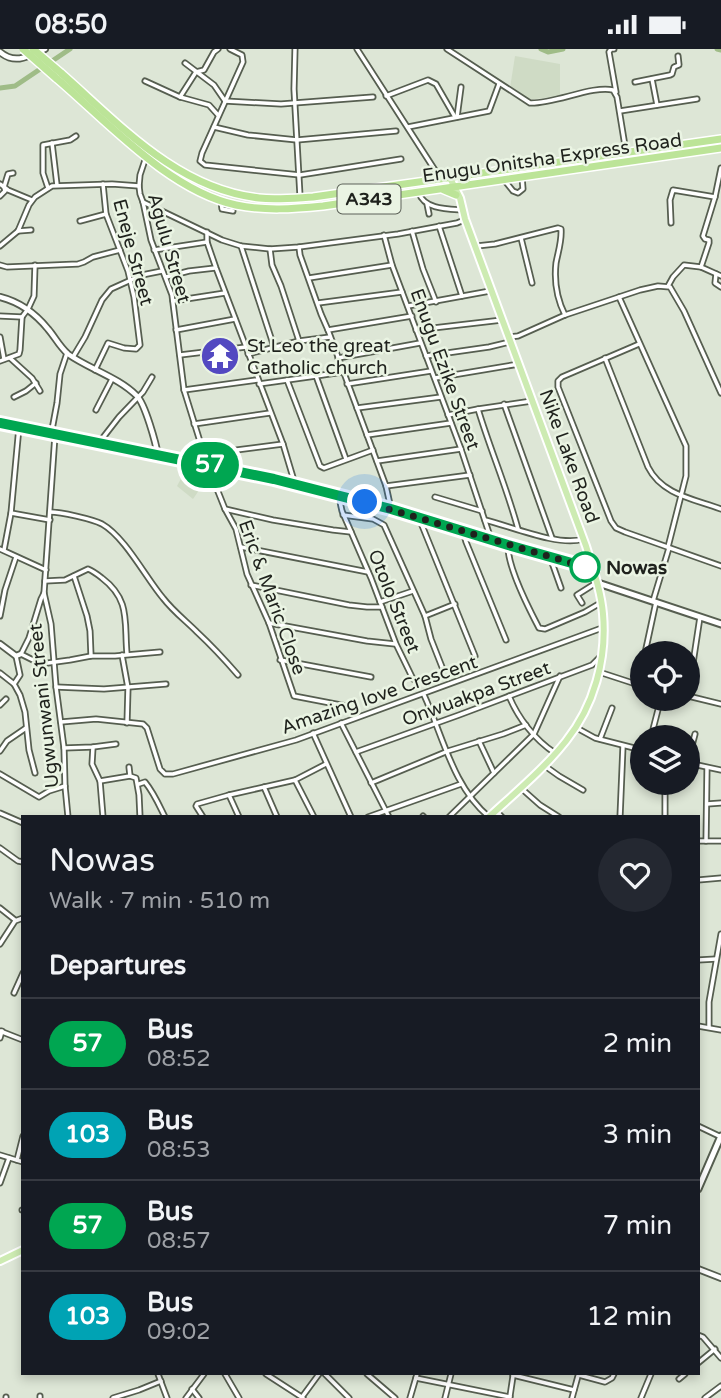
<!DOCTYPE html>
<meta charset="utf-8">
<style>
:root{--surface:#171b24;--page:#242831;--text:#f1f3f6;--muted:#9ea1a6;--line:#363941}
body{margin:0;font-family:"Varela Round",sans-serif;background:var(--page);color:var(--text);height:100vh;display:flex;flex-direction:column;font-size:26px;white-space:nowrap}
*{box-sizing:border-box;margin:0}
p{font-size:23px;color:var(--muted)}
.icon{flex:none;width:38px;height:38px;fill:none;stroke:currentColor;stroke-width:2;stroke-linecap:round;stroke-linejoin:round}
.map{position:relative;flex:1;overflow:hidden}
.panel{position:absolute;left:21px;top:766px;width:679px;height:560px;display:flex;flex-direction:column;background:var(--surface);border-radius:0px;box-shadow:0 4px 10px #0003}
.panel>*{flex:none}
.badge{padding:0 14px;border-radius:23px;font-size:24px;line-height:46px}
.buttons{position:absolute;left:630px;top:592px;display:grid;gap:14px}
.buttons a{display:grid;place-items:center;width:70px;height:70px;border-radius:50%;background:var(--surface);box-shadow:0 4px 10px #0003;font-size:35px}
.you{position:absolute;width:35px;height:35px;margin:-18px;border:5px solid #fff;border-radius:50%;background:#1a73e8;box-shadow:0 0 0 10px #1a73e833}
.map>.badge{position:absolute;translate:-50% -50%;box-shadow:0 0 0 4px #fff}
h2{padding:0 28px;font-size:26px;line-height:63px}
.round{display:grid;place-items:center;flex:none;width:74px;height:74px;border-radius:37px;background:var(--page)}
.head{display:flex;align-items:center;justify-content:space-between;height:119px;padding:0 28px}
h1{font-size:33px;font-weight:600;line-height:52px}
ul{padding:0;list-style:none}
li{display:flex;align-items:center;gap:21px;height:91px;padding:0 28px;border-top:2px solid var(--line)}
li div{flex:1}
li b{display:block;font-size:26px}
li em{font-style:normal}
li .badge{min-width:77px;font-weight:700;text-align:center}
.status{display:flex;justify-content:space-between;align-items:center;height:49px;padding:0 35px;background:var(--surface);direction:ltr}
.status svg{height:19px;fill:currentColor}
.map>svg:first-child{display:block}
</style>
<div class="status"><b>08:50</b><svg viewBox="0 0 49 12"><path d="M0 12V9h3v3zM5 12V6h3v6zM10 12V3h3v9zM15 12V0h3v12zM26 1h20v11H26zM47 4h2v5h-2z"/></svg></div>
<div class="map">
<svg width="721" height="1349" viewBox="0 0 721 1349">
<rect width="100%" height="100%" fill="#dde6d6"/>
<g fill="#cfdbc5">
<polygon points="515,7 560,15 560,47 527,51 510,39"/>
<polygon points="189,415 207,420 208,428 193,450 177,437"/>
</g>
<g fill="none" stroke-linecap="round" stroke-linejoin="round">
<g stroke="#9fbc87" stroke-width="5">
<polyline points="541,0 548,3 563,0"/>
<polyline points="717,0 721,1"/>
<polyline points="0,39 15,37 70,0"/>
</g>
<g stroke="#565e50" stroke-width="7">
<g id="minor">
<polyline points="230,0 242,6 243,13 202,104 200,112 205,116 300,126 401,110"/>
<polyline points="295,0 294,40 300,147"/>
<polyline points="357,0 440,129"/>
<path d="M447 0 530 54C554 55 593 36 613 41L617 48 626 103"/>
<polyline points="614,0 611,0 609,3 616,43"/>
<polyline points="185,14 214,36 225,52"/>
<polyline points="652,30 657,56"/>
<polyline points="145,32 180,48 209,56 218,66"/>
<polyline points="635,33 670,26 672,25 674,18 679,16 678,7"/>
<polyline points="386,47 428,31 436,35 455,68"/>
<polyline points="180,48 196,23 204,21 214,3 218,0"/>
<polyline points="225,52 281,55 373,48"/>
<polyline points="620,62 697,50"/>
<polyline points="457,68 461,38"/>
<polyline points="214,78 248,86 297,91 396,82"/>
<polyline points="408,78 489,62 499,35"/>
<polyline points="52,94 57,136"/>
<polyline points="146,108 140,126 139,137 140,145 143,153 151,191 172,246 184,341 207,415 225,460 236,480 247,525 269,574 294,647 346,657"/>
<polyline points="505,132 513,142 518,144 523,140 522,128"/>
<polyline points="0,135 8,141 32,151"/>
<polyline points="48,139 43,124 43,96 70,91 76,87"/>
<path d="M419 144C424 160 447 160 462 161"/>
<polyline points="0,147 5,142 4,138 8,125 13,124"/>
<polyline points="221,152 222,160 233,162"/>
<polyline points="143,153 222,191 241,197 270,200 299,198 398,185 457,174 464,171"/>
<polyline points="427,155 429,165"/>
<polyline points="80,172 106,165"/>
<polyline points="671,174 670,151 673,141 715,148"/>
<polyline points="439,177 462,247"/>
<polyline points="18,182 31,181"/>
<polyline points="412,182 423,220 436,253"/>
<polyline points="207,183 207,193 216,219 283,395 295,435"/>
<polyline points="384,186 392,216 461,400 491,490"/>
<polyline points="521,189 532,234"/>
<polyline points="0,197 18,182 29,156 35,148 52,137 112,135 139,137"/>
<polyline points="241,197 274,298"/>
<path d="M477 197 495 195 558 179 561 180C562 192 558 203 556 214 554 232 557 250 565 266"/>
<polyline points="299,198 300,206 321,265 328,281 386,437 391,460"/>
<polyline points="270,200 272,216 281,237 299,292"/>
<polyline points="154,201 207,193"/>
<polyline points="0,216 7,218 78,215 84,213 93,208 120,201"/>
<polyline points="701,218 709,194 709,191 705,190 703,187 715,148 721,119"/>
<polyline points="716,225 715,234 721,238"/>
<polyline points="166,228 189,222 215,219"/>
<polyline points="309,229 392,216"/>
<polyline points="668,237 673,228 684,216 701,218 721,227"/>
<polyline points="619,248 686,397 686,427 668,498"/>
<polyline points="173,252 225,244"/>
<polyline points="318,254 402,243"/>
<polyline points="408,257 490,242"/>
<polyline points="0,267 22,268"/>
<polyline points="176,281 235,270"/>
<polyline points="328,281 412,267"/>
<polyline points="416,281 502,271"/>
<polyline points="0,288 4,310"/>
<polyline points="509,288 518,287 565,266 640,241 658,237 670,238 684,262 721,344"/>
<polyline points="639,295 562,328 558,332 558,338 611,472 616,479 625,483 721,517"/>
<polyline points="248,305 299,292 330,288"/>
<polyline points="180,306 246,298"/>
<polyline points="426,307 489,298 510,293"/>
<polyline points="73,308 85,288 102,251 111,240 142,226 162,222"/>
<polyline points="10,309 32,329 40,342"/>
<polyline points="338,309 420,294"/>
<path d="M605 309 648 418C662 446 694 450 721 460"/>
<polyline points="0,312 19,305 20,301 22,268 28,260 34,247 35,216"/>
<polyline points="95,321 108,294 124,299 136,300 140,296 134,248 128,222 106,165 103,135"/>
<polyline points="343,323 316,327 346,410"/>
<polyline points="435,329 519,315"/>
<polyline points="287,331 320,417 324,419 373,401"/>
<polyline points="259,335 316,327"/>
<polyline points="347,335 431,322"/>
<polyline points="184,341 257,331"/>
<polyline points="14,348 26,342 36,334"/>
<polyline points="504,355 552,489"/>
<polyline points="357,359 441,348"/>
<path d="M478 360C490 400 507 439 518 480"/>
<polyline points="96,361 112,330"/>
<polyline points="448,366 478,360 532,352"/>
<polyline points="194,375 270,364"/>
<polyline points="51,386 57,354 60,325 67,304"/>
<polyline points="55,386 44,544 41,550 29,589 21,605 35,612 48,614 70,611 91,607 115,607 160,603"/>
<polyline points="367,386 451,374"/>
<polyline points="98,395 119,368 143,343 152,328"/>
<polyline points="205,405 283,395"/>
<polyline points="377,412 461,400"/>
<polyline points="386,437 470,426"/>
<polyline points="339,448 342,462 371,529 396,595 413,630"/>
<polyline points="435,448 482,462"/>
<polyline points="225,460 273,471 333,481 351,483"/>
<path d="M50 463C61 463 92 470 102 475 125 488 146 529 163 549 173 562 186 572 197 583 212 597 225 611 238 626"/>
<polyline points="11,464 50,471"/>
<polyline points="343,466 373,470 384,476 425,567 431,590 442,618"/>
<polyline points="419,469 475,607"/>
<path d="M485 471C510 477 559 498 583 490"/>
<polyline points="463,482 466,493 506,591"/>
<path d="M508 496C507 516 529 560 539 579L545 580 585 563 602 553"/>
<polyline points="241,498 368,523"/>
<polyline points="0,500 46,521"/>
<polyline points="4,501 11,464 19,378"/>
<polyline points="550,508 561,539"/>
<polyline points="74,527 87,567 90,582 91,607"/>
<path d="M45 532 65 531 88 520C93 522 97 525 102 529 131 551 124 573 127 605"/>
<polyline points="251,536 349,556 367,558 382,558"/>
<polyline points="44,544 51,575 56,638 64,699 65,737 68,768"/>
<polyline points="653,552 669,499"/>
<polyline points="380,553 413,542"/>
<polyline points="582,554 577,546 596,534"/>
<polyline points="0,567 5,541 16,508"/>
<polyline points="425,567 455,555"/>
<polyline points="269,574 367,592 395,595"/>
<polyline points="645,604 656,553"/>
<polyline points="122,606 128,639 127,674"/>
<polyline points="16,607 20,626 14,635 20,646 25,663 29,701 35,724"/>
<polyline points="280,611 371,628"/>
<polyline points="599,623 642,637"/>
<polyline points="0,624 14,635"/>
<polyline points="638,636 642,614"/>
<polyline points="56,638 104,640 166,635"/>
<path d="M424 646C443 687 453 738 489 768"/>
<path d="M509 647C518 669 535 691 555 704"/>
<polyline points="688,647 700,568"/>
<polyline points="688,647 721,655"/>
<polyline points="0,656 6,650"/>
<polyline points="61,673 96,670 143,675 147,679 160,720 165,725 173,725 296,691 602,579"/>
<polyline points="341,674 389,768"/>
<polyline points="575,678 595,689 642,701"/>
<polyline points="313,684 351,768"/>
<polyline points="651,688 661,649"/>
<polyline points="600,690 612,659"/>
<polyline points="479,692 494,724"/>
<polyline points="93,698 92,715 100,732 103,768"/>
<polyline points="64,699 93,698 116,695"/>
<polyline points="0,702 7,692 26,679"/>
<polyline points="356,703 459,666 592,616 601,607"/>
<polyline points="688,712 695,685"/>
<polyline points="688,714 721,721"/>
<polyline points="545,717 559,727 583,741"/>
<polyline points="129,718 130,727 136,729 139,746 140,768"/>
<polyline points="0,725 39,748 49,742 65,737"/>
<polyline points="295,731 326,715"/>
<polyline points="100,732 130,727"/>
<polyline points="665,733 665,768"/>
<polyline points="371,734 448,702 503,685 526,676"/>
<path d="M139 735 145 733C154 744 159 756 165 768"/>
<polyline points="264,738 277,768"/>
<polyline points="522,740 540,756 559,768"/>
<polyline points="229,746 239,768"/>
<polyline points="707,755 721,754"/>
<polyline points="496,762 502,768"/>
<polyline points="0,764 23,774"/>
<polyline points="423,767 424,768"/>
<polyline points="203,768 196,757 197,755 229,746 295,731 314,768"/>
<polyline points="368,768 461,735"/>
<polyline points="449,768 534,685 560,627"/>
<polyline points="620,768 623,697"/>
<polyline points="698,792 721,792"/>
<polyline points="706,792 707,719"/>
<polyline points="0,799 18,812 23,813"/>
<polyline points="698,831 721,829"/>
<polyline points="0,859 15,871"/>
<polyline points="0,895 15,872 23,869"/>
<polyline points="698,911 716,910"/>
<polyline points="14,944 23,924"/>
<polyline points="698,977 721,981"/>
<polyline points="709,978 709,953 721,885"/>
<polyline points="0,982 23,991"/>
<polyline points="0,989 2,982"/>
<polyline points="698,1077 721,1088"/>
<polyline points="0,1106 23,1113"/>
<polyline points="17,1111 23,1087"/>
<polyline points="0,1134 9,1109"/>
<polyline points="22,1161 23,1161"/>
<polyline points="698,1286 703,1288 721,1309"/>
<polyline points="698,1314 715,1300"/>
<polyline points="158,1325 167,1349"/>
<polyline points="225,1325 239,1349"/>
<polyline points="266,1325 303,1349"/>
<polyline points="325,1325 349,1349"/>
<polyline points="367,1325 395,1349"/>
<polyline points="513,1326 574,1341"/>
<polyline points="579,1326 605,1333 612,1329 614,1325"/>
<polyline points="416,1329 510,1348"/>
<polyline points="679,1330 685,1325"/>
<polyline points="192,1340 199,1349"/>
<polyline points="40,1347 40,1349"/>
<polyline points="510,1347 513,1327"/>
<polyline points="6,1348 6,1349"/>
<polyline points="302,1348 319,1325"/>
<polyline points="113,1349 139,1341 161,1332"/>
<polyline points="186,1349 204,1325"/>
<polyline points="410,1349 417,1325"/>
<polyline points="445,1349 451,1325"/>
<polyline points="572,1349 578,1327"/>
<polyline points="641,1349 651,1325"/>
<polyline points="705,1349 721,1337"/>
</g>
</g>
<g stroke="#565e50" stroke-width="8">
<g id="tertiary">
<path d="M0 3C15 16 29 7 45 0"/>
<path d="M0 248C20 253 35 264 48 280 55 288 59 297 68 305 89 320 118 328 137 347 145 355 156 394 158 407"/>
<polyline points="0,595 16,607 21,605"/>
<polyline points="698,1220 721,1229"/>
</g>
</g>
<g stroke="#565e50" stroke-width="9">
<g id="secondary">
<polyline points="0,375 274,430 391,460 508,496 593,520"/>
<polyline points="598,534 721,575"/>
<polyline points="698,1140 721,1087"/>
</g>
</g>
<g stroke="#fff" stroke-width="10">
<g id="primary">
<path d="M450 129 460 149 465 170 586 497C593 520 601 542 603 565 607 610 594 657 566 692 544 720 515 744 489 768"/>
<polyline points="0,1212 23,1201"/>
</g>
</g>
<g stroke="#fff" stroke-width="10">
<g id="trunk">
<path d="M61 24C119 75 177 140 259 149 276 151 295 149 313 148L721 90"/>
<path d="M56 29C107 72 169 142 236 156 265 162 293 160 323 157L721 99"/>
<polyline points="444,141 456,146"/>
</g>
</g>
<use href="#minor" stroke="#fff" stroke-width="3.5"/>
<use href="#tertiary" stroke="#fff" stroke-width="4.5"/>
<use href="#secondary" stroke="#fff" stroke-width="5"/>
<use href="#primary" stroke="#cdebb2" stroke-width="6"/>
<use href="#trunk" stroke="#bce498" stroke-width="7"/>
<g stroke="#fff" stroke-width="10" stroke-linecap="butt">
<g id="trunk-bridge">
<polyline points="23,0 56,29"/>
<polyline points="33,0 61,24"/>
</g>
</g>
<use href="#trunk-bridge" stroke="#bce498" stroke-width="7"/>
</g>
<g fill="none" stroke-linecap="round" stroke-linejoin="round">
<g stroke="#fff" stroke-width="16">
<polyline id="line" points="0,374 274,430 391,460 508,496 593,520"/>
</g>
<use href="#line" stroke="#00a651" stroke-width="10"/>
<polyline stroke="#1f221d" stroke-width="7" stroke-dasharray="0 12.6" points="365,453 585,518"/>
</g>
<defs>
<g id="temple-disc" transform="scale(2.0125)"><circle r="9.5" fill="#5349c1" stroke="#eaf4e3"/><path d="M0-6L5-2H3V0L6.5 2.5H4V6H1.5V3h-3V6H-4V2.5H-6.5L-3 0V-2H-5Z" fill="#fff"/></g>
</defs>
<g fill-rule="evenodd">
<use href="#temple-disc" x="220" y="307"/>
</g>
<circle fill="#fff" stroke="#00a651" stroke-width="3.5" cx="585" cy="518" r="14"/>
<g text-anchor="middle" stroke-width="5" stroke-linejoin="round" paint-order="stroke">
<rect fill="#eaf4e3" stroke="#5c6158" stroke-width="2" x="337.5" y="135.5" width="63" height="29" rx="5"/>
<g font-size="18" font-weight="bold" fill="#1f221d">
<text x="369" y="156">A343</text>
</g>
<g font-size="19" fill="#1f221d" stroke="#eaf4e3">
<text transform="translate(552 108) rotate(-8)" y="7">Enugu Onitsha Express Road</text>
<text transform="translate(170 199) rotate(74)" y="7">Agulu Street</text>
<text transform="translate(134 203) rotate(75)" y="7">Eneje Street</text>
<text transform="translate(446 320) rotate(70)" y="7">Enugu Ezike Street</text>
<text transform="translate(570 407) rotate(70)" y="7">Nike Lake Road</text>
<text transform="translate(273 548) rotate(70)" y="7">Eric &amp; Maric Close</text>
<text transform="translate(395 552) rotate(68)" y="7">Otolo Street</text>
<text transform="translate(476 644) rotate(-20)" y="7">Onwuakpa Street</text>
<text transform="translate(379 645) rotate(-19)" y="7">Amazing love Crescent</text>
<text transform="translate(43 657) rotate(-96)" y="7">Ugwunwani Street</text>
</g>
<g font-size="19" fill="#1f221d" stroke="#eaf4e3" text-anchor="start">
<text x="247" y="303">St Leo the great<tspan x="247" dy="22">Catholic church</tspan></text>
</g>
<g font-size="19" font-weight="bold" fill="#1f221d" stroke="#eaf4e3" text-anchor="start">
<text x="606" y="525">Nowas</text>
</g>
</g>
</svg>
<div class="buttons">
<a><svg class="icon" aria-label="locate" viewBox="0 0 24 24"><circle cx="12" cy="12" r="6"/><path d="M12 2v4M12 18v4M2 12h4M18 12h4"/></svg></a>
<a><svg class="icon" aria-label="layers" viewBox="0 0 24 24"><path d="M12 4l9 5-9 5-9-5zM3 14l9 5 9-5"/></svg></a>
</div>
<div class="you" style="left:365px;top:453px"></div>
<b class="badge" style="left:210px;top:416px;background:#00a651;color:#fff">57</b>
<section class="panel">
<div class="head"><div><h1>Nowas</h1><p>Walk · 7 min · 510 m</p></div><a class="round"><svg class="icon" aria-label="heart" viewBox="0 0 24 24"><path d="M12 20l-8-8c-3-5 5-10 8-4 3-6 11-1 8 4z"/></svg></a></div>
<h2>Departures</h2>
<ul>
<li><span class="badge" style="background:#00a651;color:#fff">57</span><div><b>Bus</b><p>08:52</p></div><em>2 min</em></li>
<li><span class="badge" style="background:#00a3b4;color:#fff">103</span><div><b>Bus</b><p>08:53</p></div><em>3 min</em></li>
<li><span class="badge" style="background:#00a651;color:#fff">57</span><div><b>Bus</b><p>08:57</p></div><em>7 min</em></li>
<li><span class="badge" style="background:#00a3b4;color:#fff">103</span><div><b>Bus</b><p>09:02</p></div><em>12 min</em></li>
</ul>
</section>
</div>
